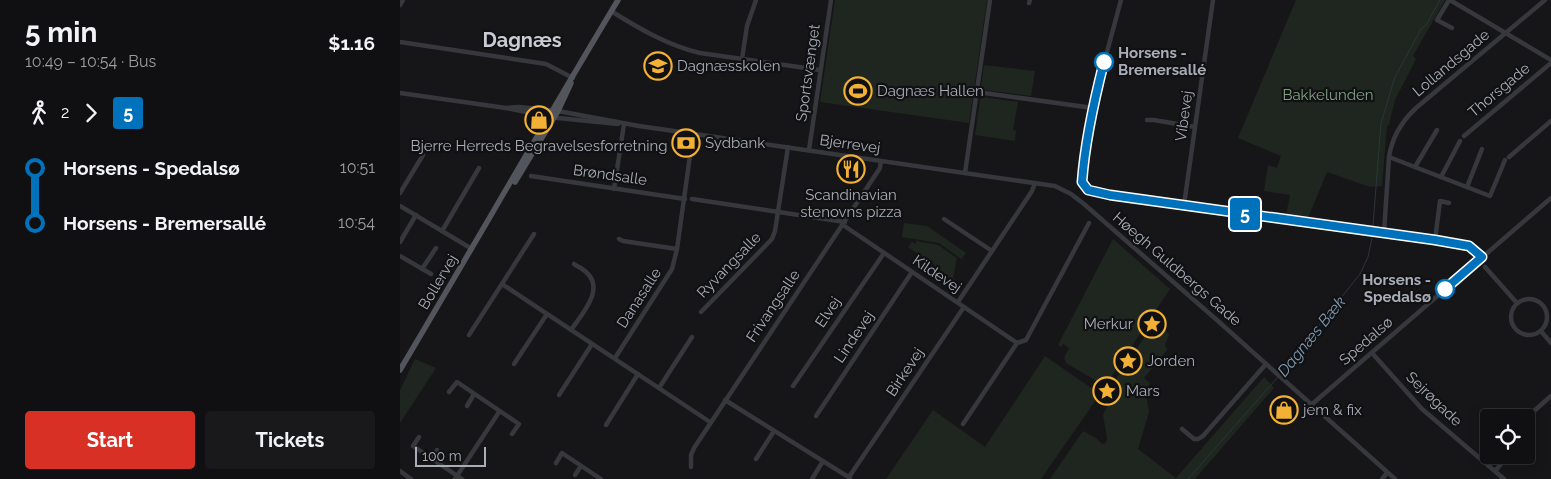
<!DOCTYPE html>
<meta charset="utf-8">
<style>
:root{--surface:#101012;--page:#19191b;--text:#f1f3f6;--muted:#9c9d9f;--line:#303032;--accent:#d93025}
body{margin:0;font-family:Raleway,sans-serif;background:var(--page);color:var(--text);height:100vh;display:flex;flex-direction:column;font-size:19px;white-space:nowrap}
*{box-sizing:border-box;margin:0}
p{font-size:16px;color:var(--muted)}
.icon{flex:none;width:28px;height:28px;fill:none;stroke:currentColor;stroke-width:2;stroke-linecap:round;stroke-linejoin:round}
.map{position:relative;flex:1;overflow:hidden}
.panel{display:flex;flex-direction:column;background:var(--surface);width:400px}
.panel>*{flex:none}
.badge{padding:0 10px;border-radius:4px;font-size:18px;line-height:32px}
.buttons{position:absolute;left:1080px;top:409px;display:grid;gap:10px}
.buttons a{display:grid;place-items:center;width:55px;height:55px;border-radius:5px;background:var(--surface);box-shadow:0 2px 12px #0003,0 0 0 1px var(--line);font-size:25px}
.scale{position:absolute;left:15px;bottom:12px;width:71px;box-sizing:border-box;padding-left:5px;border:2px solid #a8adb8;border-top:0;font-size:14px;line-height:18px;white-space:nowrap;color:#a8adb8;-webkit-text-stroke:4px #111113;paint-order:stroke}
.map>.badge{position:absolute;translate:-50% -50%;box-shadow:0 0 0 2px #fff}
.legs{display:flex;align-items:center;gap:8px;height:55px;padding:0 25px;font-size:16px}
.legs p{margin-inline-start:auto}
.headline{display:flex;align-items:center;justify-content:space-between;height:85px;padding:0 25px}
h1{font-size:28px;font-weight:700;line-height:38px}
.button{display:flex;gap:10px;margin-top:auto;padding:10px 25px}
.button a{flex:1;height:58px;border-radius:5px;background:var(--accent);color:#fff;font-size:20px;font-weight:700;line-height:58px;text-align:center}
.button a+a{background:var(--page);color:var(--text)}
ul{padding:0 25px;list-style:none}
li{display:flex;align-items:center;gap:18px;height:55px;font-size:19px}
li i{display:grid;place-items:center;width:8px;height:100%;margin:0 6px;background:currentColor}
li i::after{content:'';width:12px;height:12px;margin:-6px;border:4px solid;border-radius:50%;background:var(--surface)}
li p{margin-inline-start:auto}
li:first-child i{background:linear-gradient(#0000 50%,currentColor 0)}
li:last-child i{background:linear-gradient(currentColor 50%,#0000 0)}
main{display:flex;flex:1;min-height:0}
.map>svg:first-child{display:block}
</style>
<main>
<section class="panel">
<div class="headline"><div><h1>5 min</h1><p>10:49 – 10:54 · Bus</p></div><b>$1.16</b></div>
<div class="legs"><svg class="icon" aria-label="walk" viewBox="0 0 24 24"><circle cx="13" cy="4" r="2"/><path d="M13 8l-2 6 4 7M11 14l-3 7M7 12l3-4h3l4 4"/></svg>2<svg class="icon" aria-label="forward" viewBox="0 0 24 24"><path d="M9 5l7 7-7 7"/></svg><b class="badge" style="background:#0072bc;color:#fff">5</b></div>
<ul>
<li><i style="color:#0072bc"></i><b>Horsens - Spedalsø</b><p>10:51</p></li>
<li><i style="color:#0072bc"></i><b>Horsens - Bremersallé</b><p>10:54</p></li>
</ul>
<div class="button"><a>Start</a><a>Tickets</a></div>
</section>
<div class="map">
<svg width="1151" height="479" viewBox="0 0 1151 479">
<rect width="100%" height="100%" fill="#161618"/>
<g fill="#1e261f">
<polygon points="435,0 587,0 569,123 420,102"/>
<polygon points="896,0 1045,0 1013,56 1016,59 995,100 989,125 987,126 982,186 970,187 927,172 908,218 886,215 890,195 864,191 868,165 877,168 881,156 838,138"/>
<polygon points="584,65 635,71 631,96 584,90 581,87"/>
<polygon points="583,97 618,102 613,130 616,131 615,141 575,135 580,100"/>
<polygon points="504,223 527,226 566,253 562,258 564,261 539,243 502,237"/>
<polygon points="713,239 770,289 705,386 666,363 664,358 669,348 663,344 661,347 658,345"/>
<polygon points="516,241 538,245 557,258 553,278 555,279 553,282 534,269 535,265 508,247 512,242 516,244"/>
<polygon points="756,320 767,332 769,335 765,345 767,350 744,378 750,383 746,393 749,412 738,449 776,478 864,377 874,388 795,479 650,479 683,431 696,438 702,444 706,443 707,438 703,415 712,397 710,388"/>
<polygon points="645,356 700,394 641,479 486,479 533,410 585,447"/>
<polygon points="15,359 36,368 0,423 0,390"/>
</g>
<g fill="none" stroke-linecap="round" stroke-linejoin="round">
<g stroke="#2c353c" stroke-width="1">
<polyline points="880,374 960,274 968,257 972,238 981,123 995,77 1021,29 1026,25 1040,0"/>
<polyline points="788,479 878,377"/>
</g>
<g stroke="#37383d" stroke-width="4.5">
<path d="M721 0C705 60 687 120 682 182L688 190 694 193 1064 245 1072 247 1082 257"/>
<polyline points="1049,0 1037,20 1052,28"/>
<polyline points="1050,0 1151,60"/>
<polyline points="629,3 630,0"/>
<polyline points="0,5 3,0"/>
<path d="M211 11C238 28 269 46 300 53L420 70"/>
<polyline points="0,42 146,64 173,78"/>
<polyline points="342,59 347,26 356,0"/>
<polyline points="577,92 693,108"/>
<polyline points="0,93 106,108 158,118 218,124"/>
<polyline points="106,108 119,107 158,111 239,126 655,186 671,194 684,204 818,321 995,479"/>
<polyline points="747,120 754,120 795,127"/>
<polyline points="1064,136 1151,63"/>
<polyline points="409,150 431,0"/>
<polyline points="989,157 1090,196 1105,160"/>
<polyline points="1109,157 1151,121"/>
<polyline points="1015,167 1037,130"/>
<polyline points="565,173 590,0"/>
<polyline points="131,176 285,199"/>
<polyline points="1041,177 1060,141"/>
<polyline points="1067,187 1082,149"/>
<polyline points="214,189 224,124"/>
<polyline points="0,193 23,155"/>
<polyline points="292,199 445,222"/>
<polyline points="784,205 813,0"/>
<polyline points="0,206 72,249"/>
<polyline points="544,219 592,251"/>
<polyline points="443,225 617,343"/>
<polyline points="42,231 79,168"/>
<path d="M984 233 989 157C992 137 1001 122 1016 108L1145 0"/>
<polyline points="219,239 223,241 277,249"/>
<polyline points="1035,240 1040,201 1049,203"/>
<polyline points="0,242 16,215"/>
<polyline points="0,256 31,274"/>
<polyline points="1085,267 1117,303"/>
<polyline points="22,269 36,248"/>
<polyline points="102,284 310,422"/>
<circle cx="1129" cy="317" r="18"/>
<polyline points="558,302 632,191 635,183"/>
<polyline points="301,312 372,239 375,231 388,147"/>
<path d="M171 330C181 315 205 290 187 273 184 269 178 267 174 264"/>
<polyline points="1141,331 1151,343"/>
<polyline points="69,335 134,234"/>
<polyline points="972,353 1022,409 1104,479"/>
<polyline points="215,358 272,269 277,249 293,134"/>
<polyline points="114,364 147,314"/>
<polyline points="393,386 484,253"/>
<polyline points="259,388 292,337"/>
<polyline points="49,392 57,382 119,424 112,434"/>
<polyline points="159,395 192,344"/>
<polyline points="325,400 450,478"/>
<polyline points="911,405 1151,198"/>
<polyline points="67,406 74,394"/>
<polyline points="416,416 512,272"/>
<polyline points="1126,418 1151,396"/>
<polyline points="563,424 617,343 626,340 689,223"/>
<polyline points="206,425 238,374"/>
<polyline points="782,429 794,439 798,439 803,436 866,364"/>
<polyline points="19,437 13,446 62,479"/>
<polyline points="31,459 37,450"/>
<polyline points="356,459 374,431"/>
<polyline points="156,463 162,453 201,479"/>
<polyline points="291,467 291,455 294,448 480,168 481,161"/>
<polyline points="0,471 11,479"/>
<polyline points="1095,471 1109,455"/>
<polyline points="175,475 181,466"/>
<polyline points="449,477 564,307"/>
<polyline points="55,479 99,412"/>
<polyline points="412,479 423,461"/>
<polyline points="982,479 987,473"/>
</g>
<g stroke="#53555c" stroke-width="5.5">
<polyline points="115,182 158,111 171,83"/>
<path d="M0 370C73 247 144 123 218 0"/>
</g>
</g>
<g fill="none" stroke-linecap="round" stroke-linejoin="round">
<g stroke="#fff" stroke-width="11">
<path id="line-1" d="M704 62C694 101 685 141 682 182L688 190 710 195 1035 240 1069 246 1082 257 1045 289"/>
</g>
<use href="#line-1" stroke="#0072bc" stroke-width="8"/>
</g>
<defs>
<g id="school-ring" transform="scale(1.4375)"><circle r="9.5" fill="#111113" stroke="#f2b134" stroke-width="1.5"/><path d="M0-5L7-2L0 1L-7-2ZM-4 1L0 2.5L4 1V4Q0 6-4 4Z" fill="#f2b134"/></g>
<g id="stadium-ring" transform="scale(1.4375)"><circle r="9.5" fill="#111113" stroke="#f2b134" stroke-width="1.5"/><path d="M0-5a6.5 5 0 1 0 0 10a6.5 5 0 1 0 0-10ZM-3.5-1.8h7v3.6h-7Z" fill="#f2b134"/></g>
<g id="shop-ring" transform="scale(1.4375)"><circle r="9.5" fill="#111113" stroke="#f2b134" stroke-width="1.5"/><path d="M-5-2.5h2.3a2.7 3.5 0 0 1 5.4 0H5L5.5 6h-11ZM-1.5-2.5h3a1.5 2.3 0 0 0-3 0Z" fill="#f2b134"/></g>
<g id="bank-ring" transform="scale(1.4375)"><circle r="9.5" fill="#111113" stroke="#f2b134" stroke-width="1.5"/><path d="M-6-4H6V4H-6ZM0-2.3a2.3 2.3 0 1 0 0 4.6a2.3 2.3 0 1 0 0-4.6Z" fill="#f2b134"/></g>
<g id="restaurant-ring" transform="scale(1.4375)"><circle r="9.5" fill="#111113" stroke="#f2b134" stroke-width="1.5"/><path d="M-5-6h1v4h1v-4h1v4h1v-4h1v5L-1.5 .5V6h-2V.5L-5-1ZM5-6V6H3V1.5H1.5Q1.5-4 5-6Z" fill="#f2b134"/></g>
<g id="sight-ring" transform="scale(1.4375)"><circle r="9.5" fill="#111113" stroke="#f2b134" stroke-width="1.5"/><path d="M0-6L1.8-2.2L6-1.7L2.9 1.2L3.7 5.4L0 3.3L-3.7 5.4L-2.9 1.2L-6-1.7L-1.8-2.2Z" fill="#f2b134"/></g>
</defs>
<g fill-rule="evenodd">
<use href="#school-ring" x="258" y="66"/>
<use href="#stadium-ring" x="458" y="91"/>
<use href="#shop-ring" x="139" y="120"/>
<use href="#bank-ring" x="286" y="143"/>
<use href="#restaurant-ring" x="451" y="169"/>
<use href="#sight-ring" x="752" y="324"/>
<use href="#sight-ring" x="728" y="361"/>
<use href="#sight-ring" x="707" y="391"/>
<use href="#shop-ring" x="884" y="410"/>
</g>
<g fill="#fff" stroke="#0072bc" stroke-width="2.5">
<circle cx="704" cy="62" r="9"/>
<circle cx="1045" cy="289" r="9"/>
</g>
<g text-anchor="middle" stroke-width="4.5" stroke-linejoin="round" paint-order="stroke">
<g font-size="15" font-weight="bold" fill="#a8adb8" stroke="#111113" text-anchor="start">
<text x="718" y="58">Horsens -<tspan x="718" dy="17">Bremersallé</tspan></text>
<text x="1031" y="285" text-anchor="end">Horsens -<tspan x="1031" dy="17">Spedalsø</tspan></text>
</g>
<g font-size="15" fill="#a8adb8" stroke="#111113">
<text transform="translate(1051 63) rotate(-40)" y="5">Lollandsgade</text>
<text transform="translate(408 73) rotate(-82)" y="5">Sportsvænget</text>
<text transform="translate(1099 90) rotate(-40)" y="5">Thorsgade</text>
<text transform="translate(784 116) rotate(-82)" y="5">Vibevej</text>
<text transform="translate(450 144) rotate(8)" y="5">Bjerrevej</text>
<text transform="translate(210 175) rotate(8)" y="5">Brøndsalle</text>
<text transform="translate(329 265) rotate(-46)" y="5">Ryvangsalle</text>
<text transform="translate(777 269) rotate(41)" y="5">Høegh Guldbergs Gade</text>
<text transform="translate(537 274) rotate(34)" y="5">Kildevej</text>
<text transform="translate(38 282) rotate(-59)" y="5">Bollervej</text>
<text transform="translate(239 298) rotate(-57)" y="5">Danasalle</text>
<text transform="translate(373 306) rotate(-56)" y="5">Frivangsalle</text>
<text transform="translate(428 312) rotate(-56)" y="5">Elvej</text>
<text transform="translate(454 337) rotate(-56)" y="5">Lindevej</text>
<text transform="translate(966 341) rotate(-41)" y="5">Spedalsø</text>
<text transform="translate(505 372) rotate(-56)" y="5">Birkevej</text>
<text transform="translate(1034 399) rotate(44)" y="5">Sejrøgade</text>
</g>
<g font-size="15" fill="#a8adb8" stroke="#111113" text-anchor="start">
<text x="277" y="71">Dagnæsskolen</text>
<text x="477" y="96">Dagnæs Hallen</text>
<text x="305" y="148">Sydbank</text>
<text x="139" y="151" text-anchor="middle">Bjerre Herreds Begravelsesforretning</text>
<text x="451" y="200" text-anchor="middle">Scandinavian<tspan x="451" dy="17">stenovns pizza</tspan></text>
<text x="733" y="329" text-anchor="end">Merkur</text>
<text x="747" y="366">Jorden</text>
<text x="726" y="396">Mars</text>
<text x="903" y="415">jem &amp; fix</text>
</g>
<g font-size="15" fill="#7fa381" stroke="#111113">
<text x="928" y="100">Bakkelunden</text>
</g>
<g font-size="16" font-style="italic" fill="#7f9bb3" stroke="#111113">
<text transform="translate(911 336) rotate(-51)" y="6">Dagnæs Bæk</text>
</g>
<g font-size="20" font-weight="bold" fill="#c9ccd4" stroke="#111113">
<text x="122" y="47">Dagnæs</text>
</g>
</g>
</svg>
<div class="buttons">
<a><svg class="icon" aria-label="locate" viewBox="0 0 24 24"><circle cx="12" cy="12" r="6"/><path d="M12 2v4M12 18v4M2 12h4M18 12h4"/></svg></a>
</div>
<div class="scale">100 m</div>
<b class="badge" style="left:845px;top:214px;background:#0072bc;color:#fff">5</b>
</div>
</main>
